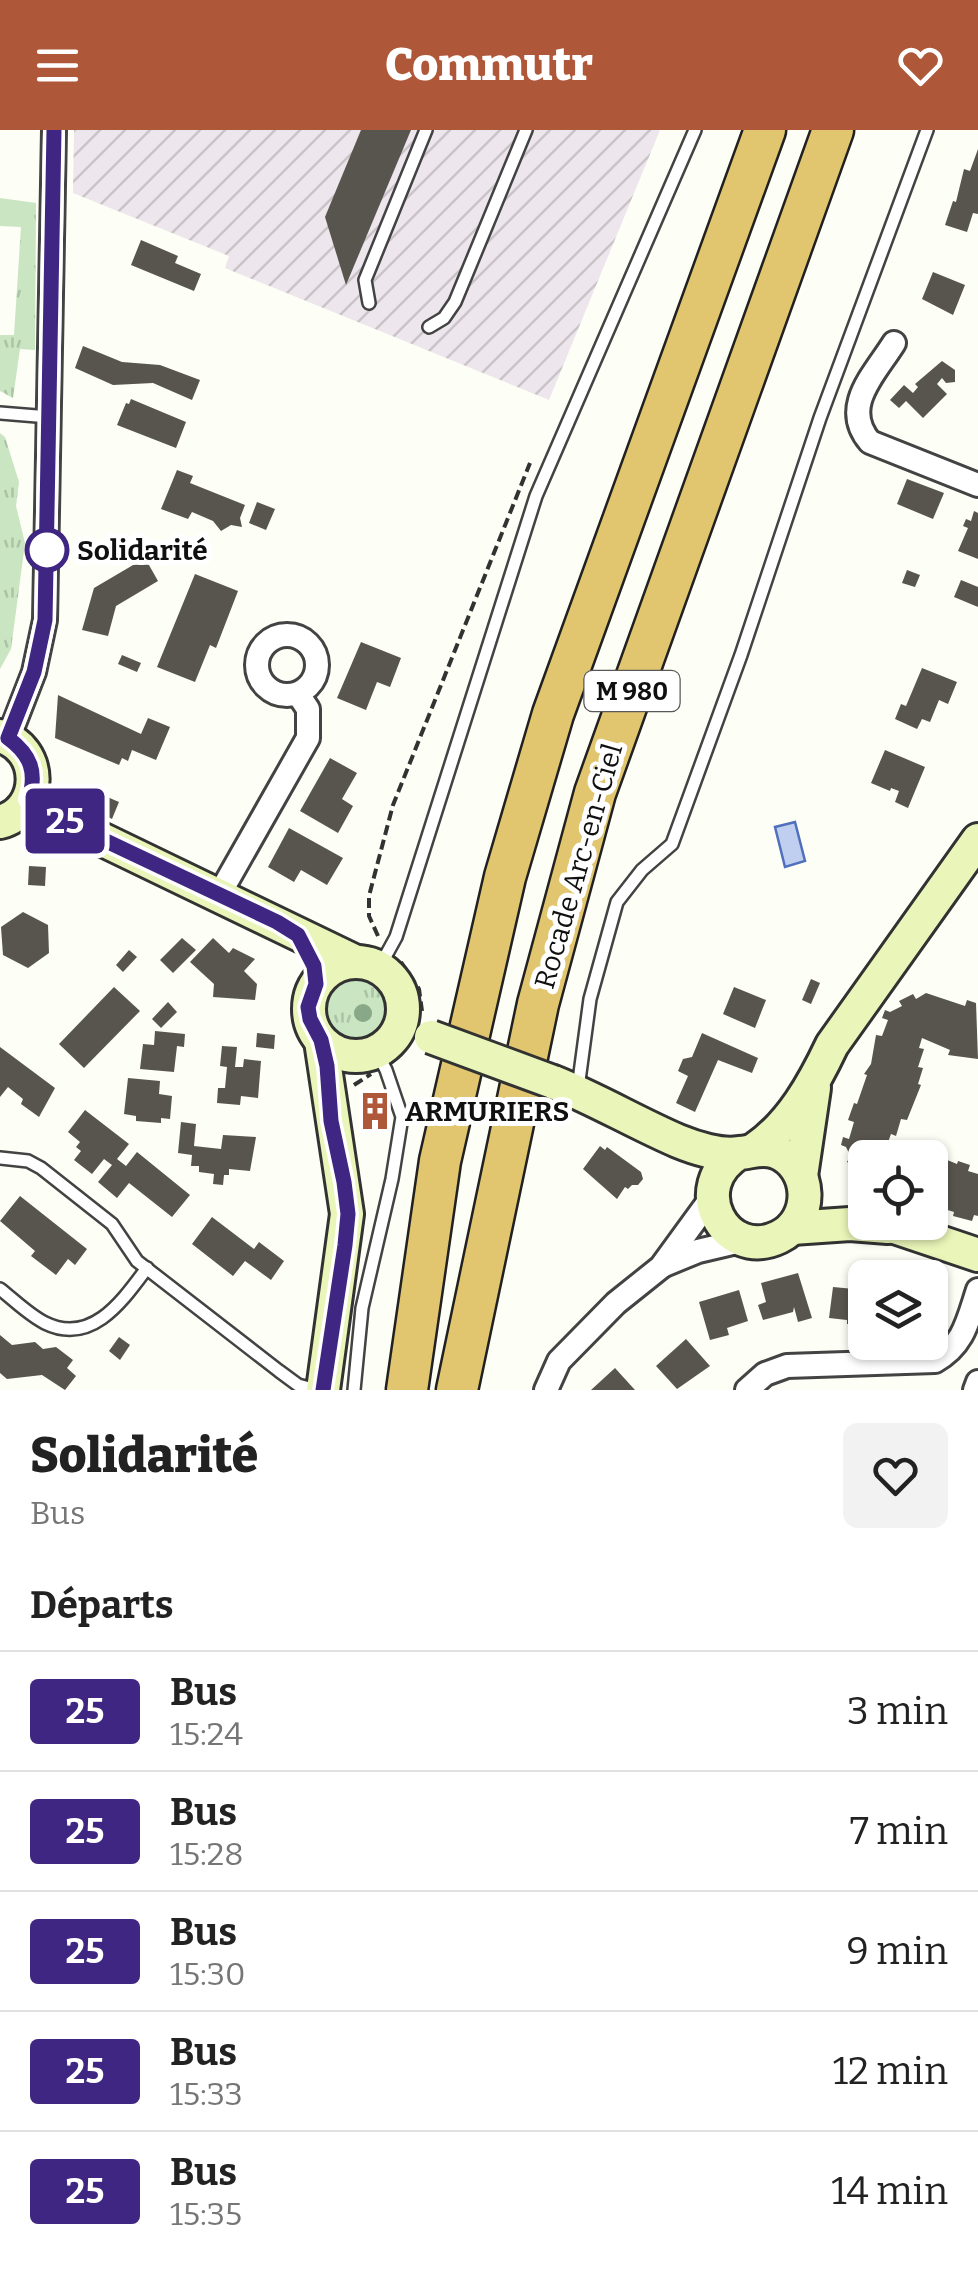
<!DOCTYPE html>
<html lang="fr">
<meta charset="utf-8">
<style>
:root{--surface:#fff;--page:#f2f2f2;--text:#222;--muted:#767676;--line:#e0e0e0;--accent:#af5739}
body{margin:0;font-family:Bitter,serif;background:var(--page);color:var(--text);height:100vh;display:flex;flex-direction:column;font-size:38px;white-space:nowrap}
*{box-sizing:border-box;margin:0}
p{font-size:32px;color:var(--muted)}
.icon{flex:none;width:55px;height:55px;fill:none;stroke:currentColor;stroke-width:2;stroke-linecap:round;stroke-linejoin:round}
.map{position:relative;height:1260px;overflow:hidden}
.drawer{display:flex;flex-direction:column;background:var(--surface);flex:1}
.drawer>*{flex:none}
.badge{padding:0 20px;border-radius:8px;font-size:35px;line-height:65px}
.tools{position:absolute;left:848px;top:1010px;display:grid;gap:20px}
.tools a{display:grid;place-items:center;width:100px;height:100px;border-radius:15px;background:var(--surface);box-shadow:0 2px 8px #0004;font-size:50px}
.map>.badge{position:absolute;translate:-50% -50%;box-shadow:0 0 0 5px #fff}
h2{padding:0 30px;font-size:38px;line-height:90px}
.round{display:grid;place-items:center;flex:none;width:105px;height:105px;border-radius:15px;background:var(--page)}
.headline{display:flex;align-items:center;justify-content:space-between;height:170px;padding:0 30px}
h1{font-size:48px;font-weight:800;line-height:75px}
ul{padding:0;list-style:none}
li{display:flex;align-items:center;gap:30px;height:120px;padding:0 30px;border-top:2px solid var(--line)}
li div{flex:1}
li b{display:block;font-size:38px}
li em{font-style:normal}
li .badge{min-width:110px;font-weight:700;text-align:center}
header{display:flex;justify-content:space-between;align-items:center;height:130px;padding:0 30px;background:var(--accent);color:#fff;font-size:45px;font-weight:800}
.map>svg:first-child{display:block}
</style>
<header><svg class="icon" aria-label="menu" viewBox="0 0 24 24"><path d="M4 6h16M4 12h16M4 18h16"/></svg>Commutr<svg class="icon" aria-label="heart" viewBox="0 0 24 24"><path d="M12 20l-8-8c-3-5 5-10 8-4 3-6 11-1 8 4z"/></svg></header>
<div class="map">
<svg width="978" height="1260" viewBox="0 0 978 1260">
<defs>
<pattern id="industrial-furrows" width="10" height="10" patternUnits="userSpaceOnUse" patternTransform="scale(2.5)"><rect width="10" height="10" fill="#ede6ec"/><path d="M-1 1l2-2M0 10L10 0M9 11l2-2" fill="none" stroke="#cac4c9"/></pattern>
<pattern id="grass-tufts" width="24" height="20" patternUnits="userSpaceOnUse" patternTransform="scale(2.5)"><rect width="24" height="20" fill="#c9e5c2"/><path d="M3 7l-1-3M5 7V3M7 7l1-3M15 17l-1-3M17 17v-4M19 17l1-3" fill="none" stroke="#acc3a6"/></pattern>
</defs>
<rect width="100%" height="100%" fill="#fdfef5"/>
<polygon fill="url(#industrial-furrows)" points="74,0 660,0 549,270 225,138 229,126 73,63"/>
<g fill="url(#grass-tufts)">
<polygon points="0,68 36,73 35,220 20,219 13,268 0,261 0,205 14,205 21,97 0,96"/>
<polygon points="0,303 5,307 19,352 16,376 25,413 11,519 0,539"/>
<circle cx="355" cy="880" r="30"/>
</g>
<polygon fill="#c0cfef" stroke="#5070bd" stroke-width="2.5" points="795,692 805,731 785,737 775,697"/>
<g fill="#58554e">
<polygon points="361,0 411,0 346,155 325,87"/>
<polygon points="978,19 978,84 973,83 967,102 945,95 953,71 956,72 964,39 970,41"/>
<polygon points="141,110 178,126 175,133 201,144 194,161 131,135"/>
<polygon points="933,142 965,155 953,185 922,169"/>
<polygon points="83,216 122,232 160,235 200,250 192,270 153,253 113,255 75,238"/>
<polygon points="942,231 955,240 955,252 946,253 942,248 937,254 947,264 923,288 906,271 899,278 890,270 904,255 913,263 918,257 915,254"/>
<polygon points="131,269 186,292 176,318 117,295 126,273 129,274"/>
<polygon points="177,340 193,346 190,353 245,375 240,388 242,397 231,395 221,401 213,391 192,382 188,389 161,379"/>
<polygon points="907,349 944,363 933,389 897,374"/>
<polygon points="257,372 275,379 266,400 249,393"/>
<polygon points="974,381 978,383 978,429 958,421 968,398 963,396 966,389 971,391"/>
<polygon points="145,428 158,451 116,476 108,506 82,500 94,458"/>
<polygon points="907,440 920,445 915,457 902,453"/>
<polygon points="195,444 238,461 216,518 210,515 195,552 157,537"/>
<polygon points="961,450 978,457 978,477 954,467"/>
<polygon points="361,512 401,528 390,557 377,552 366,580 337,568"/>
<polygon points="122,525 141,533 137,542 118,534"/>
<polygon points="922,538 957,552 948,574 939,570 930,592 922,589 917,599 895,589 901,574 906,576"/>
<polygon points="58,565 141,604 148,588 170,597 156,630 132,620 128,631 122,628 119,635 55,608"/>
<polygon points="885,620 925,637 908,678 895,672 899,661 891,658 890,661 871,653"/>
<polygon points="330,628 357,643 342,669 353,676 338,703 300,681"/>
<polygon points="105,666 119,672 112,689 98,682"/>
<polygon points="289,698 343,728 327,755 301,740 294,752 268,737"/>
<polygon points="29,736 46,737 45,756 28,755"/>
<polygon points="23,782 48,795 49,823 28,838 3,825 1,797"/>
<polygon points="182,808 196,820 173,843 160,830"/>
<polygon points="213,808 229,823 233,818 255,829 244,841 257,854 255,870 213,867 214,854 190,832"/>
<polygon points="129,820 137,827 123,842 116,835"/>
<polygon points="811,849 820,853 811,874 802,870"/>
<polygon points="114,857 140,881 84,938 59,914"/>
<polygon points="734,857 766,870 755,898 723,884"/>
<polygon points="926,863 965,876 967,870 976,873 978,929 948,925 950,920 922,908 919,918 924,919 918,937 923,938 918,954 921,955 907,990 901,989 896,1006 891,1004 887,1015 914,1020 915,1017 957,1034 958,1031 970,1035 968,1041 978,1044 978,1086 974,1085 972,1091 953,1086 954,1082 938,1077 937,1082 930,1080 930,1028 865,1028 865,1049 857,1053 847,1031 852,1029 846,1017 841,1015 843,1007 849,1009 854,992 848,990 854,973 857,974 867,945 864,944 871,934 876,905 882,906 888,890 882,888 885,880 890,882 902,876 899,871 913,864 916,869"/>
<polygon points="168,872 177,882 161,898 152,889"/>
<polygon points="155,901 185,904 184,917 177,916 174,942 140,939 143,914 154,915"/>
<polygon points="257,903 275,905 274,919 256,917"/>
<polygon points="702,903 758,928 752,943 718,930 695,982 676,973 688,946 678,941 683,929 692,927"/>
<polygon points="222,916 237,917 235,937 243,937 244,929 261,931 258,968 241,966 240,975 217,973 218,958 225,958 227,937 220,936"/>
<polygon points="0,917 55,958 39,987 21,974 23,969 8,957 0,967"/>
<polygon points="128,948 160,951 159,964 172,966 170,989 161,988 161,993 136,991 136,986 124,984"/>
<polygon points="85,980 129,1014 117,1029 126,1036 137,1022 190,1065 172,1087 129,1053 117,1068 98,1052 112,1035 104,1029 92,1044 74,1030 81,1021 76,1017 80,1012 68,1002"/>
<polygon points="181,992 196,994 194,1016 221,1019 223,1005 256,1007 250,1041 229,1039 229,1045 224,1045 223,1055 213,1054 214,1044 199,1042 199,1036 191,1036 192,1025 178,1023"/>
<polygon points="600,1016 605,1020 607,1017 641,1042 643,1049 638,1055 632,1055 628,1059 625,1057 617,1069 583,1039"/>
<polygon points="20,1066 87,1119 75,1135 68,1129 56,1145 31,1126 35,1121 0,1091"/>
<polygon points="212,1087 254,1119 259,1112 284,1131 271,1150 245,1131 233,1146 192,1114"/>
<polygon points="798,1143 812,1188 798,1192 794,1177 793,1182 763,1190 758,1175 766,1172 761,1153"/>
<polygon points="833,1157 865,1160 865,1195 847,1194 847,1190 829,1188"/>
<polygon points="739,1160 748,1191 727,1198 729,1205 710,1210 699,1172"/>
<polygon points="0,1205 12,1215 35,1212 43,1219 56,1217 73,1230 67,1238 76,1246 65,1260 42,1245 7,1249 0,1243"/>
<polygon points="119,1207 130,1215 120,1230 109,1221"/>
<polygon points="686,1209 710,1236 677,1259 656,1236"/>
<polygon points="615,1238 635,1260 591,1260"/>
</g>
<g fill="none" stroke-linecap="round" stroke-linejoin="round">
<g stroke="#434343" stroke-width="16">
<g id="lane">
<polyline points="369,173 365,150 426,0"/>
<polyline points="429,197 444,188 455,172 526,0"/>
<polyline points="0,283 49,287"/>
<polyline points="379,838 396,807 536,366 695,0"/>
<polyline points="578,958 590,869 617,772 642,740 672,714 741,525 820,288 927,0"/>
<polyline points="0,1028 28,1031 41,1038 112,1094 137,1131 279,1241 298,1255 317,1260"/>
<path d="M0 1159C14 1170 29 1185 45 1193 92 1216 123 1170 147 1138"/>
<polyline points="354,1260 362,1178 392,1049 402,987 386,940 376,921"/>
</g>
</g>
<g stroke="#434343" stroke-width="28">
<g id="street">
<path d="M894 213C874 245 840 277 870 312L978 355"/>
<circle cx="287" cy="535" r="30"/>
<polyline points="8,609 34,542 45,490 54,0"/>
<polyline points="219,765 308,608 308,579 298,564"/>
<polyline points="664,1135 698,1121 745,1110"/>
<polyline points="546,1260 559,1231 616,1173 661,1137 712,1067"/>
<path d="M747 1260 765 1244 787 1236 935 1231C964 1215 968 1190 978 1160"/>
<polyline points="975,1260 978,1252"/>
</g>
</g>
<g stroke="#323232" stroke-width="38">
<g id="secondary">
<path d="M0 606C43 618 44 680 0 692"/>
<polyline points="29,669 66,692 356,832"/>
<circle cx="356" cy="879" r="47"/>
<polyline points="321,911 347,1084 323,1260"/>
<path d="M553 952C596 969 636 993 678 1011 695 1018 721 1026 739 1023 752 1022 762 1017 776 1022 813 1037 814 1090 779 1107 725 1133 684 1056 739 1023"/>
<path d="M755 1019C791 995 814 953 832 915L978 710"/>
<polyline points="801,1046 814,958"/>
<polyline points="880,1092 978,1125"/>
<polyline points="792,1098 850,1094 888,1097"/>
</g>
</g>
<g stroke="#212121" stroke-width="45">
<g id="highway">
<polyline points="407,1260 440,1031 505,747 553,584 765,0"/>
<polyline points="457,1260 538,874 595,663 833,0"/>
</g>
</g>
<g stroke="#323232" stroke-width="4" stroke-dasharray="10 5" stroke-linecap="butt">
<polyline points="378,806 369,786 369,766 393,675 530,333"/>
<polyline points="401,832 419,859 422,881"/>
<polyline points="354,955 371,944"/>
</g>
<use href="#lane" stroke="#fff" stroke-width="11"/>
<use href="#street" stroke="#fff" stroke-width="22"/>
<use href="#secondary" stroke="#e9f5b9" stroke-width="32"/>
<use href="#highway" stroke="#e2c66f" stroke-width="40"/>
<g stroke="#323232" stroke-width="38" stroke-linecap="butt">
<polyline id="secondary-bridge" points="431,907 553,952"/>
</g>
<use href="#secondary-bridge" stroke="#e9f5b9" stroke-width="32"/>
</g>
<circle fill="#88a887" cx="363" cy="883" r="9"/>
<g fill="none" stroke-linecap="round" stroke-linejoin="round">
<g stroke="#fff" stroke-width="22">
<path id="line" d="M54 0 45 490 34 542 8 608C31 625 37 642 29 669L66 692 277 792 298 805 314 836 316 854 308 877 310 889 321 910 327 936 331 991 344 1052 348 1084 345 1115 323 1260"/>
</g>
<use href="#line" stroke="#3f2682" stroke-width="15"/>
</g>
<defs>
<g id="building-bare" transform="scale(3)"><path d="M-4-6H4V6H1V3H-1V6H-4ZM-2.5-4.3h1.7v1.8h-1.7ZM.8-4.3h1.7v1.8H.8ZM-2.5-1h1.7V.8h-1.7ZM.8-1h1.7V.8H.8Z" fill="#af5739" stroke="#fff" stroke-width="2.5" paint-order="stroke"/></g>
</defs>
<g fill-rule="evenodd">
<use href="#building-bare" x="375" y="981"/>
</g>
<circle fill="#fff" stroke="#3f2682" stroke-width="5" cx="47" cy="420" r="20"/>
<g text-anchor="middle" stroke-width="10" stroke-linejoin="round" paint-order="stroke">
<rect fill="#fff" stroke="#585858" stroke-width="2.5" x="584.5" y="541" width="95" height="40" rx="8"/>
<g font-size="25" font-weight="bold" fill="#101010">
<text x="632" y="570">M 980</text>
</g>
<g font-size="28" font-weight="bold" fill="#101010" stroke="#fff" text-anchor="start">
<text x="77" y="430">Solidarité</text>
</g>
<g font-size="28" fill="#101010" stroke="#fff">
<text transform="translate(578 736) rotate(-74)" y="10">Rocade Arc-en-Ciel</text>
</g>
<g font-size="28" font-weight="bold" fill="#101010" stroke="#fff" text-anchor="start">
<text x="405" y="991">ARMURIERS</text>
</g>
</g>
</svg>
<div class="tools">
<a><svg class="icon" aria-label="locate" viewBox="0 0 24 24"><circle cx="12" cy="12" r="6"/><path d="M12 2v4M12 18v4M2 12h4M18 12h4"/></svg></a>
<a><svg class="icon" aria-label="layers" viewBox="0 0 24 24"><path d="M12 4l9 5-9 5-9-5zM3 14l9 5 9-5"/></svg></a>
</div>
<b class="badge" style="left:65px;top:691px;background:#3f2682;color:#fff">25</b>
</div>
<section class="drawer">
<div class="headline"><div><h1>Solidarité</h1><p>Bus</p></div><a class="round"><svg class="icon" aria-label="heart" viewBox="0 0 24 24"><path d="M12 20l-8-8c-3-5 5-10 8-4 3-6 11-1 8 4z"/></svg></a></div>
<h2>Départs</h2>
<ul>
<li><span class="badge" style="background:#3f2682;color:#fff">25</span><div><b>Bus</b><p>15:24</p></div><em>3 min</em></li>
<li><span class="badge" style="background:#3f2682;color:#fff">25</span><div><b>Bus</b><p>15:28</p></div><em>7 min</em></li>
<li><span class="badge" style="background:#3f2682;color:#fff">25</span><div><b>Bus</b><p>15:30</p></div><em>9 min</em></li>
<li><span class="badge" style="background:#3f2682;color:#fff">25</span><div><b>Bus</b><p>15:33</p></div><em>12 min</em></li>
<li><span class="badge" style="background:#3f2682;color:#fff">25</span><div><b>Bus</b><p>15:35</p></div><em>14 min</em></li>
</ul>
</section>
